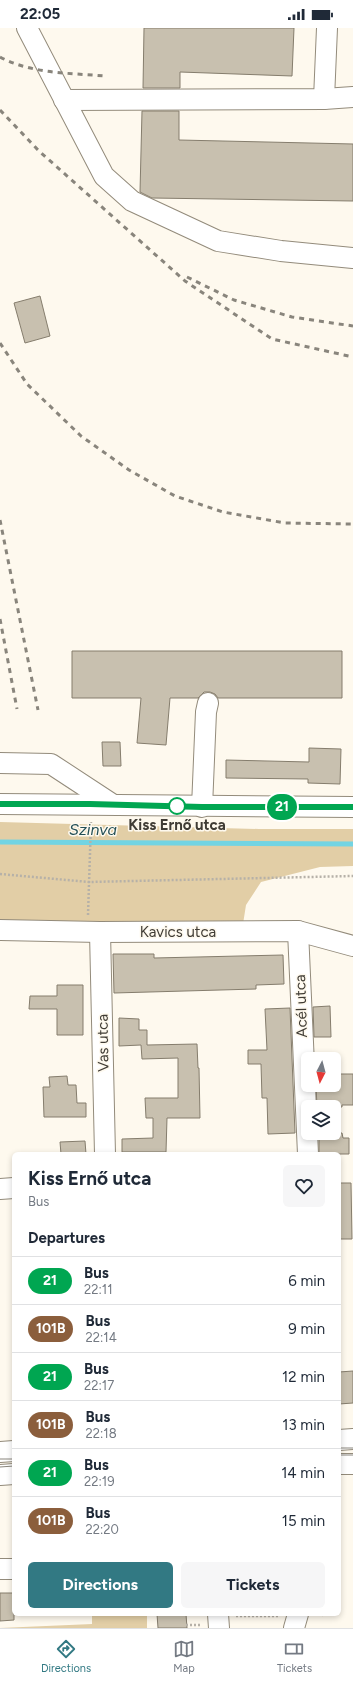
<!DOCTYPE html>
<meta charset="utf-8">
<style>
:root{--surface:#fff;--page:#f6f6f7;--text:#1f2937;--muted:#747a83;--line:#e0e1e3;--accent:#327983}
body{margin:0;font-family:Figtree,sans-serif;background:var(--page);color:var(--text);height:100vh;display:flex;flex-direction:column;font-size:15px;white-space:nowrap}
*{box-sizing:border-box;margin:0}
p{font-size:13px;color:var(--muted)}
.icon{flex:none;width:22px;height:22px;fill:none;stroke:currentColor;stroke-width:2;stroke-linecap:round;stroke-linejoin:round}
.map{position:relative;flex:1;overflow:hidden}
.details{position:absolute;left:12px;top:1124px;width:329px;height:464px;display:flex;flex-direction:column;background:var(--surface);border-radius:6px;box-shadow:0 2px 6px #0003}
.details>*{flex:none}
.badge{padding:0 8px;border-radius:13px;font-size:14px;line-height:26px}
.needle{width:26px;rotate:186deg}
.fabs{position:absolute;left:301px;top:1024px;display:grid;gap:8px}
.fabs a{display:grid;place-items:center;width:40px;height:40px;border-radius:6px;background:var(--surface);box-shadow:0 2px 6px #0003;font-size:20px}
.map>.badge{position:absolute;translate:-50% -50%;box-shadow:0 0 0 2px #fff}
h2{padding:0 16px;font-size:15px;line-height:36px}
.round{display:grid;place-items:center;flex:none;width:42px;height:42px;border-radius:6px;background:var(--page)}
.summary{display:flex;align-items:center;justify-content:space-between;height:68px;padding:0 16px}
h1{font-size:19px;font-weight:700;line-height:30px}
.button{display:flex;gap:8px;margin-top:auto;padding:8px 16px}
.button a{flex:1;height:46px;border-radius:6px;background:var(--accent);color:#fff;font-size:16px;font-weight:700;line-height:46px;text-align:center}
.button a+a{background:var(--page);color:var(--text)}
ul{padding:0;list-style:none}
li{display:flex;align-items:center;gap:12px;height:48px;padding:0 16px;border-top:1px solid var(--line)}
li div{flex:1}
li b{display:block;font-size:15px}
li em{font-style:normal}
li .badge{min-width:44px;font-weight:700;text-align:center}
.status{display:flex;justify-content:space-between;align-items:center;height:28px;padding:0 20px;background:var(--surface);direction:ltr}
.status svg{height:11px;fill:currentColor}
.tabs{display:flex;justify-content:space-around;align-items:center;height:56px;border-top:1px solid var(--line);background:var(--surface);font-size:11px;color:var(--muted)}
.tabs a{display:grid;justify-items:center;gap:2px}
.tabs .selected{color:var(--accent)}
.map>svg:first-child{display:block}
</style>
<div class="status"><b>22:05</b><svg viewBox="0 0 49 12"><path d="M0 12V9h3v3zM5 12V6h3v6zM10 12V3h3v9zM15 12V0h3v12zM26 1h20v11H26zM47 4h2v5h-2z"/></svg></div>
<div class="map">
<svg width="353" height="1600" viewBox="0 0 353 1600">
<rect width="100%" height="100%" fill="#fef9ee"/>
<g fill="#e2cea6">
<polygon points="0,794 259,801 353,801 353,838 320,839 261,854 246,877 243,896 0,895"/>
<polygon points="92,1586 147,1586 147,1600 0,1600 92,1596"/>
</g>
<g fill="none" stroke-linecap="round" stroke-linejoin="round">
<polyline stroke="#72d4e3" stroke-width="5" points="0,814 353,816"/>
</g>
<g fill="#c8c0af" stroke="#857d6d">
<polygon points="144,0 294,0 292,48 180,44 180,60 143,60"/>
<polygon points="142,83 179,83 179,112 353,116 353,173 152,170 140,164"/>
<polygon points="40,268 50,308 25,315 14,275"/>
<polygon points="72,623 342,623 342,670 218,670 215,666 210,664 204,664 198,670 170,670 166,717 137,715 141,670 72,670"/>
<polygon points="102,714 120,714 121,738 103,738"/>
<polygon points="309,720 341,721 340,756 308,755 308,751 226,750 226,732 309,734"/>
<polygon points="113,926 154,926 154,930 283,927 284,956 256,957 256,961 114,965"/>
<polygon points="57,957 83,957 83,1007 57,1007 57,981 29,981 30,968 57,968"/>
<polygon points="330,978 331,1009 314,1009 313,979"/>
<polygon points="290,980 295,1105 268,1106 267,1070 262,1070 261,1036 248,1036 248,1022 267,1022 265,981"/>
<polygon points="119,990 139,991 139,1002 147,1002 147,1017 197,1016 198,1040 199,1040 200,1090 167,1090 166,1124 122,1124 122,1111 153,1110 153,1090 146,1090 145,1070 178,1070 178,1030 142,1031 141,1017 119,1018"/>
<polygon points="334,1046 353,1046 353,1077 342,1077 342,1079 317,1079 316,1057 334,1057"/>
<polygon points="67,1048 68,1057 76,1057 77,1075 86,1075 86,1089 44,1089 43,1059 50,1059 49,1049"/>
<polygon points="319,1105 342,1105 343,1110 349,1110 349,1126 319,1126"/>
<polygon points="85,1113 86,1126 61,1126 60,1114"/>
<polygon points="339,1155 351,1155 352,1211 339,1211"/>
<polygon points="353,1343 353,1375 339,1376 339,1344"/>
<polygon points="0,1565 14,1565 14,1592 0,1593"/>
<polygon points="157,1586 186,1586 187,1600 158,1600"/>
</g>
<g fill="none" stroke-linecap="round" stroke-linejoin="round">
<g stroke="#938b7b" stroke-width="22">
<g id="minor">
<polyline points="27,0 104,148 132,173 218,213 281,223 353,230"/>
<polyline points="324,71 327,0"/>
<polyline points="64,72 324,71 353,69"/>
<polyline points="0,735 51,736 112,776"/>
<path d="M0 776C118 776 235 779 353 779"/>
<polyline points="202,779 206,684 208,675"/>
<polyline points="0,902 100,904 298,903 353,918"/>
<polyline points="298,903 308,1126"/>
<polyline points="100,904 105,1126"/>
<polyline points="0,1161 14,1160"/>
<polyline points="339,1412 353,1411"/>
<polyline points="0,1424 14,1423"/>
<polyline points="339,1436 353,1436"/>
<polyline points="0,1447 14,1446"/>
<polyline points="0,1541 14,1541"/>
<polyline points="218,1586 219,1600"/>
<polyline points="294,1600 298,1586"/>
</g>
</g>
<g stroke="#b6b1a8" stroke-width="2.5" stroke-dasharray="2 2" stroke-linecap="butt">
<polyline points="0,846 89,854 353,848"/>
<polyline points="88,887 91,794"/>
<polyline points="323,1586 324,1589"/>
<polyline points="236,1588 279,1588"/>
<polyline points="186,1597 201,1597"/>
</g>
<use href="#minor" stroke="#fff" stroke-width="20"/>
<g stroke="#89857c" stroke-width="1">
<polyline points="339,1420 353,1420"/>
<polyline points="339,1427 353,1427"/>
<polyline points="0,1431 14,1431"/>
<polyline points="0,1439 14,1438"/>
</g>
<g stroke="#89857c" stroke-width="3" stroke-dasharray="5 5" stroke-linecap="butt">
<path d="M0 29C32 46 70 45 105 48"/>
<polyline points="0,82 39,123 185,253 272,311 353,329"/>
<polyline points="187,249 234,272 292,289 353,298"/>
<polyline points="0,315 27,356 81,408 129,442 175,468 223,484 285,495 353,496"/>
<polyline points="0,492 38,682"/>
<polyline points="0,591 17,681"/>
</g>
</g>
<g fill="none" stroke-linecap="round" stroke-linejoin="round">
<g stroke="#fff" stroke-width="9">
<polyline id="line" points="0,776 90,776 202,779 353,779"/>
</g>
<use href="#line" stroke="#00a651" stroke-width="6"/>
</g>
<circle fill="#fff" stroke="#00a651" stroke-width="2" cx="177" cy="778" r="8"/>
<g text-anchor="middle" stroke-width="3" stroke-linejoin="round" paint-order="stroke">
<g font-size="15" font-weight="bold" fill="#403c35" stroke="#fef9ee">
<text x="177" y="802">Kiss Ernő utca</text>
</g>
<g font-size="15" fill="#403c35" stroke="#fef9ee">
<text x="178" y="909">Kavics utca</text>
<text transform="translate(301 978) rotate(-92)" y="5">Acél utca</text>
<text transform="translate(103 1015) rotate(-91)" y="5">Vas utca</text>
</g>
<g font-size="16" font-style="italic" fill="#234f56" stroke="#fef9ee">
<text x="93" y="807">Szinva</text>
</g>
</g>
</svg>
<div class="fabs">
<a><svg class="needle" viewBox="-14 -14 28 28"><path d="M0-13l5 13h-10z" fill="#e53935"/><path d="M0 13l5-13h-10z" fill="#747a83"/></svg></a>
<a><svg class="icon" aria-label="layers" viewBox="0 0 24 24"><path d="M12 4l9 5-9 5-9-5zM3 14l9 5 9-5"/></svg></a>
</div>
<b class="badge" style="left:282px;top:779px;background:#00a651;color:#fff">21</b>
<section class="details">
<div class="summary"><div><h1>Kiss Ernő utca</h1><p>Bus</p></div><a class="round"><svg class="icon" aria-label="heart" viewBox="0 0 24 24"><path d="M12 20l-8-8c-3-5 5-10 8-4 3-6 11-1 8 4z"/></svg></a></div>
<h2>Departures</h2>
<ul>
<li><span class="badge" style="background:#00a651;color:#fff">21</span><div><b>Bus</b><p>22:11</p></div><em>6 min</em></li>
<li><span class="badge" style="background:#8b5e3c;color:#fff">101B</span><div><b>Bus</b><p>22:14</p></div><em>9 min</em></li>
<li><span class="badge" style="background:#00a651;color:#fff">21</span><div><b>Bus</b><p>22:17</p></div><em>12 min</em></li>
<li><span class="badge" style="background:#8b5e3c;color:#fff">101B</span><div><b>Bus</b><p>22:18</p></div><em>13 min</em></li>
<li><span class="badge" style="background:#00a651;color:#fff">21</span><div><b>Bus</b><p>22:19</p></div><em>14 min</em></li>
<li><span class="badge" style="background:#8b5e3c;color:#fff">101B</span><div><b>Bus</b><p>22:20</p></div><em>15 min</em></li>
</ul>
<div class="button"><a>Directions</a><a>Tickets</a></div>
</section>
</div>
<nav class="tabs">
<a class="selected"><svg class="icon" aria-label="directions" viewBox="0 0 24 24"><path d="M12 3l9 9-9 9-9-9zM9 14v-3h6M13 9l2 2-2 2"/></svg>Directions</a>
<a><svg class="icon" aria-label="map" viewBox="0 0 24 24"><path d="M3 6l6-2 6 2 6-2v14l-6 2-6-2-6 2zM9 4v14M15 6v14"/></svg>Map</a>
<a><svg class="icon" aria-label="tickets" viewBox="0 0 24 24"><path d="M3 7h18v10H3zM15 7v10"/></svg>Tickets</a>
</nav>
